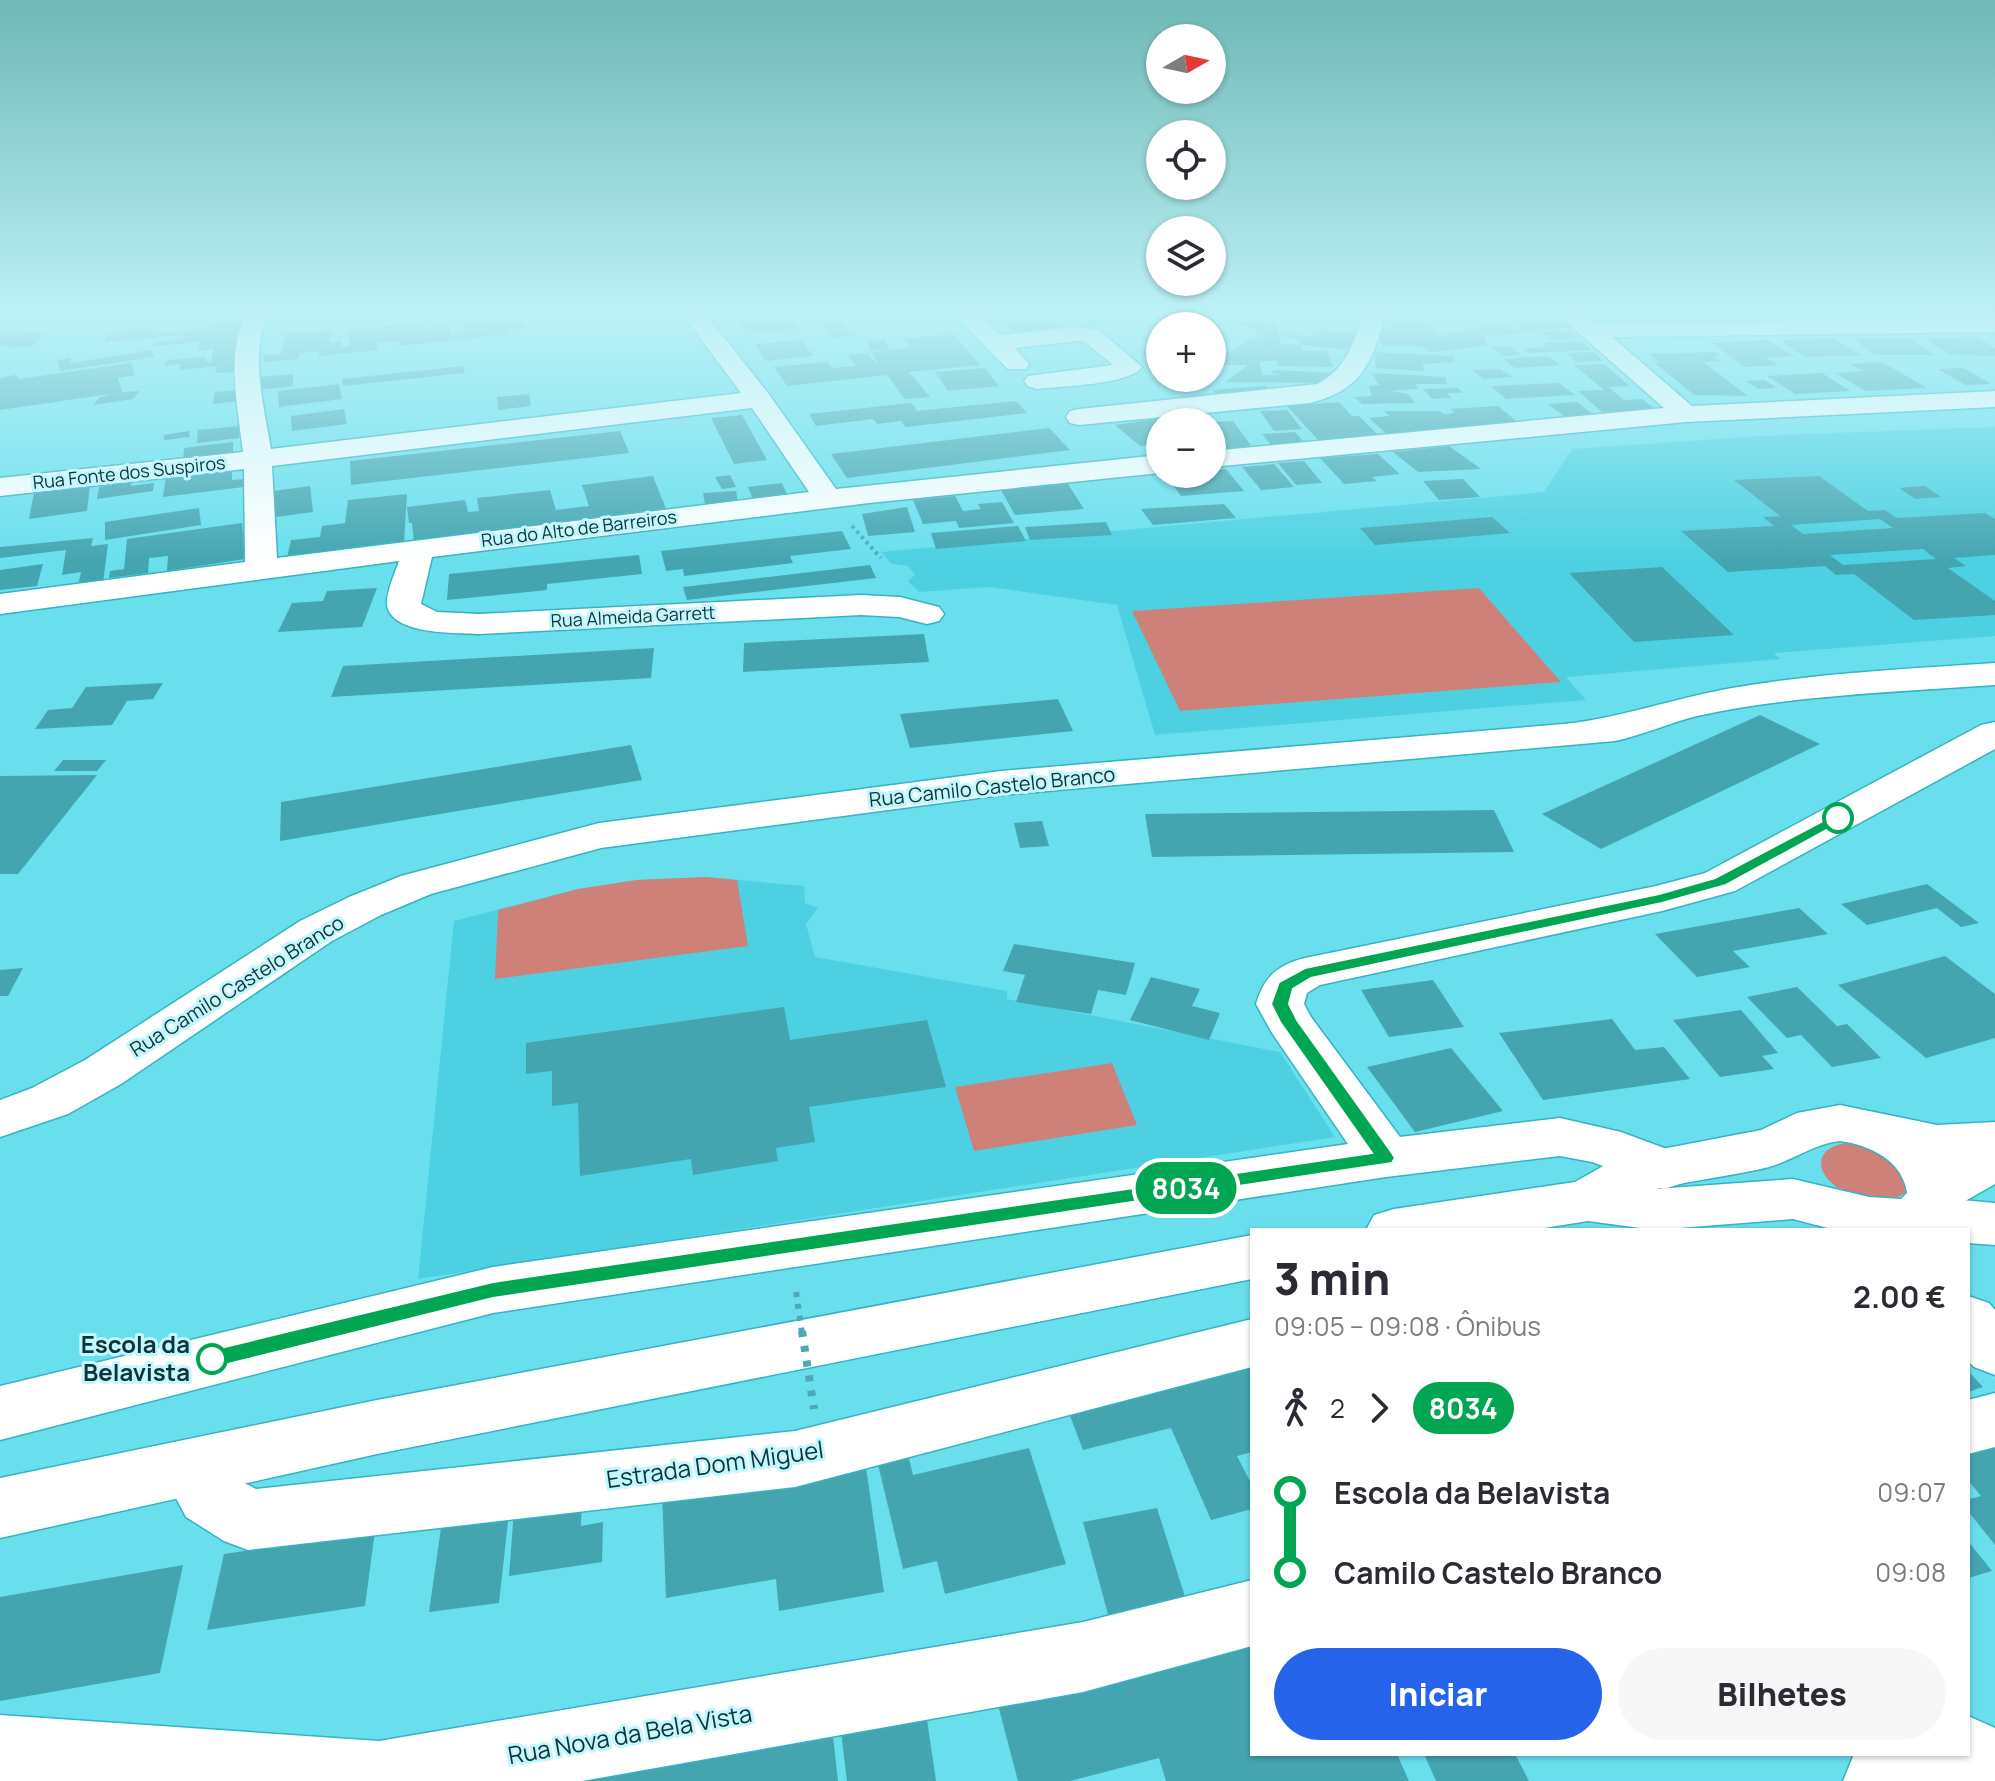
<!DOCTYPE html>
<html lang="pt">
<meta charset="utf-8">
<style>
:root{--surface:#fff;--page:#f7f7f7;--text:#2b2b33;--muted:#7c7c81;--accent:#2563eb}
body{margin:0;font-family:Manrope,sans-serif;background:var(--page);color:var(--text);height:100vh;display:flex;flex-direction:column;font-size:30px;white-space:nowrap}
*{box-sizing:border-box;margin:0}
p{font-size:26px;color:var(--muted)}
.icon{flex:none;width:44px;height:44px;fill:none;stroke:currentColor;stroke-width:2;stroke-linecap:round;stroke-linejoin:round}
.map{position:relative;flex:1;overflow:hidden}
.sheet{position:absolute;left:1250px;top:1228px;width:720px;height:528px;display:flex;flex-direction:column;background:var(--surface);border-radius:0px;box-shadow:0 2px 6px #0004}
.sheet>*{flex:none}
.badge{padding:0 16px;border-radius:26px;font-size:28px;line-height:52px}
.needle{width:52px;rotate:81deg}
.buttons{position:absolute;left:1146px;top:24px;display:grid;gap:16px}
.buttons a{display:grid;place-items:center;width:80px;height:80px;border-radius:50%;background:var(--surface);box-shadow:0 2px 6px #0004;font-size:40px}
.map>.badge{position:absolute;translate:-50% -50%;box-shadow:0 0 0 4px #fff}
.legs{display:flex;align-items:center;gap:12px;height:88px;padding:0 24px;font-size:26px}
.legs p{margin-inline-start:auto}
.head{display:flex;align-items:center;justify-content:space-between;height:136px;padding:0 24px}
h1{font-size:44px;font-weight:800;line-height:60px}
.primary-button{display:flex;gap:16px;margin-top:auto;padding:16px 24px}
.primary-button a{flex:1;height:92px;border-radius:48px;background:var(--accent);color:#fff;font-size:32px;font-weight:800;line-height:92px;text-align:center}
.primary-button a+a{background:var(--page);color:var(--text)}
ul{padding:0 24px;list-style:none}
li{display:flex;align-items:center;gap:28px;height:80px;font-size:30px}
li i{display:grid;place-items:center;width:12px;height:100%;margin:0 10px;background:currentColor}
li i::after{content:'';width:20px;height:20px;margin:-10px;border:6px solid;border-radius:50%;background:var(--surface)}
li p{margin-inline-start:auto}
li:first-child i{background:linear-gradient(#0000 50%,currentColor 0)}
li:last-child i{background:linear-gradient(currentColor 50%,#0000 0)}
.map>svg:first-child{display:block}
</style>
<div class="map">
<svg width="1995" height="1781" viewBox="0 0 1995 1781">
<rect width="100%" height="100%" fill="#69dfee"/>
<g fill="#4dd1e2">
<polygon points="1995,427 1995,636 1774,653 1780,659 1566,677 1586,700 1155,735 1117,605 990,587 919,592 908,581 915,575 908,566 892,564 881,552 1544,492 1572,449 1779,435"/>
<polygon points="706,877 804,886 805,903 818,908 806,924 815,957 1007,991 1007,999 1280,1052 1335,1137 418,1279 454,921 578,889 637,880"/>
</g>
<g fill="#ce8179">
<polygon points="1479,588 1561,682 1180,711 1132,611"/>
<polygon points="706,877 737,880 748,946 495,979 498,910 578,889 637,880"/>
<polygon points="1112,1063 1137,1125 974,1151 955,1087"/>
<path d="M1846 1143 1875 1148 1899 1164 1907 1192 1889 1202C1876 1199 1858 1198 1846 1192 1817 1179 1809 1149 1846 1143Z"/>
</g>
<g fill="#44a5b1" fill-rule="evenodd">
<polygon points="373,312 409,312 405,321 367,323"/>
<polygon points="412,312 478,312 474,318 520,314 525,328 509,330 510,334 399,346 398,341 377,343 377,350 319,356 319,351 299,353 298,359 263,362 264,355 281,354 285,334 331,330 330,342 342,341 341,347 350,346 349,330 424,323 426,328 448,326 451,335 466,334 462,318 407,320"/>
<polygon points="631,312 632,321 610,322 609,313"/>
<polygon points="732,312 786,312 798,329 753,333 750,329 742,330"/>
<polygon points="992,312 1046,312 1065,328 1015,334"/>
<polygon points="1327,312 1352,312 1368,313 1361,324 1321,320"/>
<polygon points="1387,312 1406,312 1448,339 1447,334 1473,331 1468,328 1486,327 1485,323 1503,324 1513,330 1522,330 1518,320 1507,320 1504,312 1552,315 1574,327 1484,336 1487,346 1430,352 1421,346 1382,346 1378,328 1391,327"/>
<polygon points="1434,312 1461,312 1464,319 1436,318"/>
<polygon points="1465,312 1493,312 1498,319 1470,319"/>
<polygon points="1617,312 1664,312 1678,321 1632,323"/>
<polygon points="1781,312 1790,317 1707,320 1696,313"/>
<polygon points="1834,312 1961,312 1961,314 1842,317"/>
<polygon points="1092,317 1095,320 1106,319 1114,325 1084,328 1079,324 1085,323 1079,318"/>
<polygon points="841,319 851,336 831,338 822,321"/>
<polygon points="249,320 235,372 215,373 217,366 179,370 181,364 165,366 167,360 207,357 205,362 211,362 214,349 198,351 200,342 153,346 155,342 184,339 185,335 104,342 107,336 127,334 128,330 154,328 152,334 209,329 210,323"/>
<polygon points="1224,322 1275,323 1281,344 1299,345 1302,339 1281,337 1283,334 1317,337 1320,330 1356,333 1350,350 1300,345 1302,351 1327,351 1333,367 1279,366 1277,361 1259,361 1263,375 1282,375 1271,373 1274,370 1333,373 1337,383 1226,382 1248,365 1225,365 1224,356 1212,354 1212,351 1232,352 1249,339 1259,339 1256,329"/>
<polygon points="1570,331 1579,339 1551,340 1542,332"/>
<polygon points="43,332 33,346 6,348 8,345 0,345 0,335"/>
<polygon points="953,334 980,365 909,372 930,397 905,399 887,375 787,386 774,367 827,362 832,368 856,366 847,355 868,353 879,368 872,352 910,348 903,339"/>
<polygon points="1976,337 1995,348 1995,356 1949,354 1925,339"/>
<polygon points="1833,338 1861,355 1804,357 1780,340"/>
<polygon points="1852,338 1910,338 1935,355 1875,355"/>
<polygon points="802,340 813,356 765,361 755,344"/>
<polygon points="885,340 890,349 871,351 866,341"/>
<polygon points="1767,340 1794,356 1767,358 1779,365 1745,367 1712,343"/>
<polygon points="1581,341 1592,350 1528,353 1523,348 1546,347 1541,343"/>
<polygon points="1490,346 1510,346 1521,355 1502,356"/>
<polygon points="151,350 154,357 60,371 57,360 70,358 71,363"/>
<polygon points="1160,350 1160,367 1142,352"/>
<polygon points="1374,352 1453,356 1454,362 1423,364 1424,371 1376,368"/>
<polygon points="1594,352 1603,361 1576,362 1566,353"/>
<polygon points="1714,352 1720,356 1713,357 1720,361 1703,362 1748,396 1694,395 1655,363 1660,363 1649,354"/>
<polygon points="1548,356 1560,365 1515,368 1503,359"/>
<polygon points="1882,362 1927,388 1866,391 1835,373 1863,371 1850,364"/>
<polygon points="131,363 135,375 118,378 122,392 139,391 133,399 93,405 99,398 110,394 0,410 0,378 16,375 18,379"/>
<polygon points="1604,364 1630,386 1608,387 1624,400 1642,399 1655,409 1602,412 1578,391 1604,390 1574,365"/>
<polygon points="463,366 465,373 343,386 342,379"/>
<polygon points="985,368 999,386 948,391 935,372"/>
<polygon points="1964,368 1991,384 1965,385 1938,369"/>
<polygon points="1500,369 1512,377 1483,379 1472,370"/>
<polygon points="1372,373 1445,377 1447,384 1416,384 1418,389 1389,391 1408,394 1415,403 1362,404 1355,397 1372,396 1369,386 1379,385"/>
<polygon points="1822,373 1850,391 1795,394 1767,376"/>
<polygon points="293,374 293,386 259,390 260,377"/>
<polygon points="1765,380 1776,388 1758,389 1746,381"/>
<polygon points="1559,383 1575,395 1506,399 1491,386"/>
<polygon points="339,384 342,399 279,407 278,391"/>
<polygon points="1266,386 1276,396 1221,400 1212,390"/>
<polygon points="1458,388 1463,393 1447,393 1451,398 1432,399 1423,389"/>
<polygon points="239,390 238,401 213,404 215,392"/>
<polygon points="529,394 531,406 498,410 497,397"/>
<polygon points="1016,401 1027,413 906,427 901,421 877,424 873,419 816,426 809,414 911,403 917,411"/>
<polygon points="1339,402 1352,416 1359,416 1379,436 1320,442 1287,406"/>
<polygon points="1577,402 1594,415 1565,417 1548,404"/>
<polygon points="1498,406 1520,424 1387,434 1369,418 1390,416 1384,411 1439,411 1444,414 1455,413 1450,409"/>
<polygon points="344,409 347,424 292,431 291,416"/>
<polygon points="1287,410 1302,429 1274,431 1260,411"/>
<polygon points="742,415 767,460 734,464 711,418"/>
<polygon points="1157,419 1160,422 1160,435 1152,437 1159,443 1140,446 1115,425"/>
<polygon points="1233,421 1252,447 1212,450 1212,422"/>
<polygon points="239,426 239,438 197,443 198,430"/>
<polygon points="1049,428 1070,450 847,478 831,454"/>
<polygon points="189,431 190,437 164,440 164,435"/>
<polygon points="620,431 629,453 351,485 350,461"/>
<polygon points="1295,432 1306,444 1272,446 1262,434"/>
<polygon points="233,442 233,457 183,463 184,448"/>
<polygon points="1449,446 1481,469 1418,472 1393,452"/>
<polygon points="1378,454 1400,474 1372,477 1377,481 1344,484 1320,458"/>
<polygon points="1304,461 1322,483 1296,485 1278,463"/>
<polygon points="1274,464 1294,487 1261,490 1242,467"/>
<polygon points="232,468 232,480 245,479 244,487 163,497 166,476"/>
<polygon points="1226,469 1244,491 1181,496 1165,474 1212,474 1212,470"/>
<polygon points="730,475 736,487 722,489 715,477"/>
<polygon points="653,476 666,509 414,541 412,523 409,523 407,507 465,500 468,512 479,511 477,498 550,490 556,510 589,506 582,485"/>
<path d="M1819 476 1868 511 1885 510 1897 518 1985 513 1995 519V555L1954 558 1966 566 1948 568 1995 601V615L1914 620 1854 574 1836 575 1825 566 1728 572 1681 531 1774 526 1763 517 1780 516 1734 480ZM1880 519 1893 528 1803 534 1791 525ZM1923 549 1936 559 1843 565 1830 555Z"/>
<polygon points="1463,479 1480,497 1439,500 1423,481"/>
<polygon points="131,482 131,486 154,483 153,491 97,499 99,487"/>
<polygon points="782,483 788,497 753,500 748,487"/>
<polygon points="1068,484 1084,509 1015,515 1001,490"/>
<polygon points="90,486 87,511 29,519 34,493"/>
<polygon points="310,486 313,512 268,518 266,492"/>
<polygon points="1925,486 1941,497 1915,499 1899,488"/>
<polygon points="736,491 738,502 705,504 703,493"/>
<polygon points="407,494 404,542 377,545 377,548 287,558 291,540 320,537 322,526 345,523 348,500"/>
<polygon points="955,496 963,511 981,509 978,504 1002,502 1014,523 959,528 956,521 923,524 913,500"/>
<polygon points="1224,504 1236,518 1153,525 1141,509"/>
<polygon points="907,507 915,532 868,536 862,514"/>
<polygon points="199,508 201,525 105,540 105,522"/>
<polygon points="1492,517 1510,533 1375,545 1360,528"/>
<polygon points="1106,522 1112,535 1030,540 1025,527"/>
<polygon points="242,523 245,559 167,571 168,556 149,558 148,573 109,578 110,571 124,569 127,539"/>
<polygon points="1018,526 1026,541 936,549 931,533"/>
<polygon points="842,531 851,549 790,556 793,563 684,576 683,569 666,571 661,551"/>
<polygon points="93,538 91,546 108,544 103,583 78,586 81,572 62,575 66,550 0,558 0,547"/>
<polygon points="639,555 642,574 547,584 547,590 447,600 449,574"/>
<polygon points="43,564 37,586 0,590 0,570"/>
<polygon points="870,565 876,578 687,600 683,587"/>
<polygon points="1662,567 1734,635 1634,642 1569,573"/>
<polygon points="377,588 362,627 278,632 292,603 323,601 327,591"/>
<polygon points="924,634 929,662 743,672 744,643"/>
<polygon points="654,648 651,678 331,697 343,666"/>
<polygon points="163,683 153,699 127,701 112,725 35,729 48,710 72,708 86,687"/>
<polygon points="1058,699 1073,731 910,748 900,714"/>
<polygon points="1760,715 1820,744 1601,849 1542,814"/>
<polygon points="631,745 642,780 280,841 281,802"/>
<polygon points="63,760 106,760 97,771 54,771"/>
<polygon points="97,775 18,874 0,874 0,776"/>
<polygon points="1494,810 1514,852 1152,857 1145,814"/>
<polygon points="1042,821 1049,846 1020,848 1014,823"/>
<polygon points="1927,884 1979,923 1961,927 1937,908 1867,925 1841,904"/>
<polygon points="1799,908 1828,934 1733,951 1750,967 1697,977 1655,934"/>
<polygon points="1014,944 1135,963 1126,995 1098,990 1091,1014 1016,1002 1025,975 1003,971"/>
<polygon points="1945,956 1995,994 1995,1038 1926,1058 1838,985"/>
<polygon points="23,968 8,996 0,996 0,970"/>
<polygon points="1151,977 1200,989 1192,1006 1220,1013 1209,1040 1130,1020"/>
<polygon points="1433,980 1464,1027 1389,1037 1361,990"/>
<polygon points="1797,987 1837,1026 1847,1024 1881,1058 1832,1067 1801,1035 1787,1038 1747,997"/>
<polygon points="784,1007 790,1040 927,1020 946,1087 809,1107 815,1142 776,1148 778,1161 693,1175 691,1159 580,1176 578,1103 552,1106 552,1071 526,1074 526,1043"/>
<polygon points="1741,1010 1778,1053 1762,1056 1774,1069 1720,1077 1673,1020"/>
<polygon points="1612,1019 1635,1050 1664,1047 1690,1079 1543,1100 1499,1033"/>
<polygon points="1451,1048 1503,1111 1415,1132 1367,1067"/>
<polygon points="1252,1352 1252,1452 1237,1456 1252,1485 1252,1509 1211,1520 1171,1428 1083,1450 1064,1400"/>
<polygon points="1968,1371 1983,1387 1968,1392"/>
<polygon points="1995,1438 1995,1545 1968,1511 1968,1496 1970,1499 1981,1496 1968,1480 1968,1444"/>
<polygon points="1029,1448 1066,1564 945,1594 937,1561 903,1569 876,1456 907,1450 913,1475"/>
<polygon points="865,1460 884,1592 779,1611 776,1579 666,1598 662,1493"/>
<polygon points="582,1499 581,1526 603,1522 602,1562 509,1576 514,1510"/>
<polygon points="1157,1508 1187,1603 1109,1618 1083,1522"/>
<polygon points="509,1513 499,1603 429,1612 442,1521"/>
<polygon points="375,1531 365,1606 207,1630 224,1554"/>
<polygon points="1968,1541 1992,1571 1968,1578"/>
<polygon points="183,1565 160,1673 0,1701 0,1597"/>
<polygon points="1252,1622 1252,1754 1397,1754 1409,1781 1166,1781 1159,1758 1070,1781 1018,1781 993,1686"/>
<polygon points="923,1692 936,1781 847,1781 838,1707"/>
<polygon points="831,1718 838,1781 544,1781"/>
<polygon points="1424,1754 1515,1754 1529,1781 1436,1781"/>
</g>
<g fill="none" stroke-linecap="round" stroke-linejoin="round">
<g stroke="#35b3c2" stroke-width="3">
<g id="minor">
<path d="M250 312H275C273 315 269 318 267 321 249 349 266 418 271 449L741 393 681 312H704L768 393 836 489 1160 455V473L869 503 432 557 421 604 437 612 479 614 861 595 900 597 939 607 944 614 939 621 927 624 899 617 861 615 479 634C457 633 391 635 387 605 386 592 395 573 399 561L0 614V594L245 562 244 469 0 496V478L243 452C239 415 223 342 250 312ZM752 408 809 492 277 558 272 466Z"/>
<path d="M963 312H985L982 317 1001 335 1076 327 1092 329 1100 331 1142 367C1130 385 1060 386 1037 389L1028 386 1024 381 1028 376 1113 365 1085 342 1076 341 1015 348 1029 364 1026 369H1008L962 323 958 318Z"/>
<path d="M1364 312H1386C1372 361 1365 389 1310 403L1079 425 1070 423 1066 417 1070 411 1079 409 1317 384C1348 368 1353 342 1364 312Z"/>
<polygon points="1579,314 1595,323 1995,318 1995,332 1612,337 1692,406 1995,391 1995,407 1686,422 1212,467 1212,451 1664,408 1571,326 1567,321 1571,316"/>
<path d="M1995 663V685C1896 692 1794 695 1697 716 1669 723 1643 735 1615 741L1001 795 601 848 431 894 381 915 332 941 121 1084 68 1114 0 1137V1100L32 1088 85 1060 300 921 349 897 401 876 599 823 1001 771 1564 724C1621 718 1675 698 1732 688 1818 673 1907 669 1995 663Z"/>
<path d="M1995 722V749L1735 891 1662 911 1320 985 1307 993 1304 1004 1311 1017 1400 1137 1560 1118 1621 1132 1683 1155 1691 1169 1683 1183 1664 1189 1592 1162 1560 1156 1386 1177 493 1313 0 1440V1386L493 1267 1348 1144 1272 1033 1256 1004C1264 977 1277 965 1305 958L1656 886 1705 873 1981 725Z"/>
<polygon points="1916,1196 1995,1203 1995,1245 1968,1243 1968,1230 1895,1230 1888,1217 1896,1202"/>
<polygon points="1968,1296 1989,1303 1995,1310 1995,1375 1974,1367 1968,1361"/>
<path d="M1252 1319V1367L795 1487 248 1550 224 1541 186 1517 159 1466 168 1446C220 1427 206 1451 233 1476 239 1481 249 1485 256 1489L795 1431Z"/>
<polygon points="1995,1393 1995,1447 1968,1454 1968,1400"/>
<polygon points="1252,1580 1252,1646 1083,1692 582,1781 0,1781 0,1715 379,1741 1083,1622"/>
<polygon points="1968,1716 1995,1728 1995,1781 1843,1781 1854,1754 1968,1754"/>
</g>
</g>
<g stroke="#35b3c2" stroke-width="3">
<g id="major">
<path d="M1840 1105 1937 1125 1995 1122V1184L1960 1204 1938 1230H1835L1793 1219 1655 1230 1588 1221 1532 1230H1366L1374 1215 1394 1209 1575 1182 1605 1165 1636 1154 1761 1130 1797 1113ZM1840 1141C1870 1145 1903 1161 1907 1193L1901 1199 1869 1197 1793 1179 1656 1189C1693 1180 1732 1176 1769 1167 1793 1160 1816 1143 1840 1141Z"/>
<polygon points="1252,1235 1252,1279 377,1454 0,1538 0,1478 377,1400"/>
</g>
</g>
<polyline stroke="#4ca9b5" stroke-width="4" stroke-dasharray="3 4" stroke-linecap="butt" points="852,526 881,558"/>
<use href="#minor" fill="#fff" fill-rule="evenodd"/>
<use href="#major" fill="#fff" fill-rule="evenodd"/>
<polyline stroke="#4ca9b5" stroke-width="6" stroke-dasharray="5 7" stroke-linecap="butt" points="796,1292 802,1333"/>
<polyline stroke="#4ca9b5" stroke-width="8" stroke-dasharray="6 9" stroke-linecap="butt" points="802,1331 814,1409"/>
</g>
<linearGradient id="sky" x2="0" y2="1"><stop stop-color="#6fb8b5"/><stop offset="0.56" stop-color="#bcf1f7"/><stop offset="1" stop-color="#bcf1f7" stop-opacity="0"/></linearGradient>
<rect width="1995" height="561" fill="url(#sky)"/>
<polygon fill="#00a651" stroke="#fff" stroke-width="2" points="1838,813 1846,818 1843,821 1726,885 1662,903 1311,978 1293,989 1289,1004 1297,1020 1392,1153 1395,1158 1392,1163 493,1298 212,1368 204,1366 201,1359 204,1353 212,1350 493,1282 1372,1153 1280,1022 1271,1004 1279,982 1305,968 1659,894 1715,878"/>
<g fill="#fff" stroke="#00a651" stroke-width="4">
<circle cx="1838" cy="818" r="14"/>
<circle cx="212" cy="1359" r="14"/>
</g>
<g text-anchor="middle" stroke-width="6" stroke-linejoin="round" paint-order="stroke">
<g font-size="18" fill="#0d3439" stroke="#c2f7fe">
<text transform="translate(129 473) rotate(-6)" y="6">Rua Fonte dos Suspiros</text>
<text transform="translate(579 529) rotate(-7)" y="6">Rua do Alto de Barreiros</text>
<text transform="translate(633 617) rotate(-3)" y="6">Rua Almeida Garrett</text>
</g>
<g font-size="20" fill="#0d3439" stroke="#c2f7fe">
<text transform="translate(992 787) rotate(-6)" y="7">Rua Camilo Castelo Branco</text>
<text transform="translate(237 986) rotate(-32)" y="7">Rua Camilo Castelo Branco</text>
</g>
<g font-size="24" font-weight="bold" fill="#0d3439" stroke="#c2f7fe" text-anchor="end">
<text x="190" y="1353">Escola da<tspan x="190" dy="28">Belavista</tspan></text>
</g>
<g font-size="24" fill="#0d3439" stroke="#c2f7fe">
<text transform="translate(715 1465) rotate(-8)" y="8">Estrada Dom Miguel</text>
<text transform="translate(630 1735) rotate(-10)" y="8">Rua Nova da Bela Vista</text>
</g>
</g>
</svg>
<div class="buttons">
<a><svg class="needle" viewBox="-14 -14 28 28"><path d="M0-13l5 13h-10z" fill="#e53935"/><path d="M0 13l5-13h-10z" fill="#7c7c81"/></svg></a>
<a><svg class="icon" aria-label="locate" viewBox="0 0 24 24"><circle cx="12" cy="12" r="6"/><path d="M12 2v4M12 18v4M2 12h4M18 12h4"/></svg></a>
<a><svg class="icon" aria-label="layers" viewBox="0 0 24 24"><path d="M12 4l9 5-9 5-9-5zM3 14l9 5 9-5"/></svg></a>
<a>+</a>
<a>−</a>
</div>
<b class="badge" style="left:1186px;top:1188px;background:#00a651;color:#fff">8034</b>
<section class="sheet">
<div class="head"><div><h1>3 min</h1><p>09:05 – 09:08 · Ônibus</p></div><b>2.00 €</b></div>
<div class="legs"><svg class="icon" aria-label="walk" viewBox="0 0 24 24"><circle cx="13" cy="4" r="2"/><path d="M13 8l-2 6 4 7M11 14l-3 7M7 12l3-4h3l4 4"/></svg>2<svg class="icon" aria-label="forward" viewBox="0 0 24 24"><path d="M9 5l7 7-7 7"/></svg><b class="badge" style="background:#00a651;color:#fff">8034</b></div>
<ul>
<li><i style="color:#00a651"></i><b>Escola da Belavista</b><p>09:07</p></li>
<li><i style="color:#00a651"></i><b>Camilo Castelo Branco</b><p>09:08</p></li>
</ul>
<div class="primary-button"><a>Iniciar</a><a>Bilhetes</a></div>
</section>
</div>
